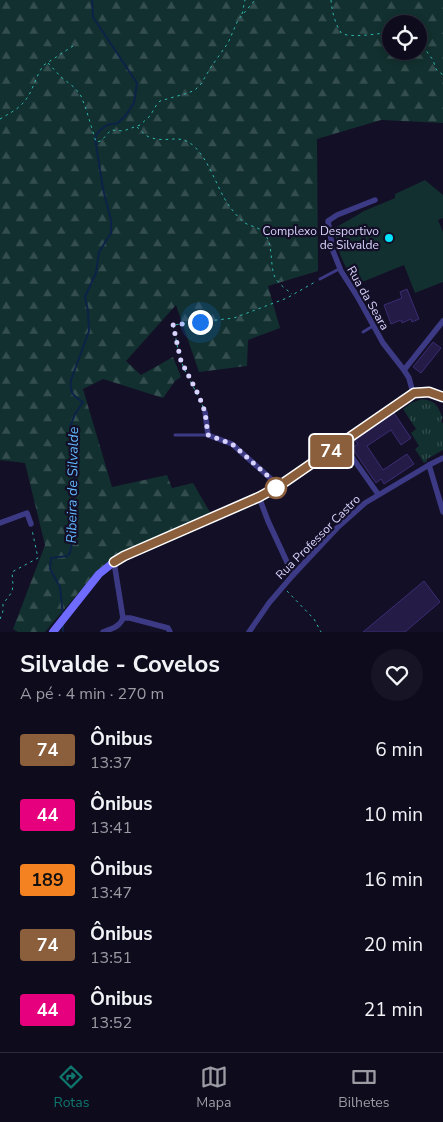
<!DOCTYPE html>
<html lang="pt">
<meta charset="utf-8">
<style>
:root{--surface:#0e0b1c;--page:#171425;--text:#f1f3f6;--muted:#9b9ba3;--line:#2e2b3b;--accent:#0f766e}
body{margin:0;font-family:"Nunito Sans",sans-serif;background:var(--page);color:var(--text);height:100vh;display:flex;flex-direction:column;font-size:19px;white-space:nowrap}
*{box-sizing:border-box;margin:0}
p{font-size:16px;color:var(--muted)}
.icon{flex:none;width:28px;height:28px;fill:none;stroke:currentColor;stroke-width:2;stroke-linecap:round;stroke-linejoin:round}
.map{position:relative;height:632px;overflow:hidden}
.panel{display:flex;flex-direction:column;background:var(--surface);flex:1}
.panel>*{flex:none}
.badge{padding:0 10px;border-radius:4px;font-size:18px;line-height:32px}
.tools{position:absolute;left:382px;top:15px;display:grid;gap:10px}
.tools a{display:grid;place-items:center;width:45px;height:45px;border-radius:50%;background:var(--surface);box-shadow:0 2px 8px #0003,0 0 0 1px var(--line);font-size:25px}
.you{position:absolute;width:25px;height:25px;margin:-12px;border:4px solid #fff;border-radius:50%;background:#1a73e8;box-shadow:0 0 0 8px #1a73e833}
.map>.badge{position:absolute;translate:-50% -50%;box-shadow:0 0 0 2px #fff}
.round{display:grid;place-items:center;flex:none;width:52px;height:52px;border-radius:26px;background:var(--page)}
.overview{display:flex;align-items:center;justify-content:space-between;height:85px;padding:0 20px}
h1{font-size:24px;font-weight:700;line-height:38px}
ul{padding:0;list-style:none}
li{display:flex;align-items:center;gap:15px;height:65px;padding:0 20px}
li div{flex:1}
li b{display:block;font-size:19px}
li em{font-style:normal}
li .badge{min-width:55px;font-weight:700;text-align:center}
.dock{display:flex;justify-content:space-around;align-items:center;height:70px;border-top:1px solid var(--line);background:var(--surface);font-size:14px;color:var(--muted)}
.dock a{display:grid;justify-items:center;gap:2px}
.dock .on{color:var(--accent)}
.map>svg:first-child{display:block}
</style>
<div class="map">
<svg width="443" height="632" viewBox="0 0 443 632">
<defs>
<pattern id="grass-tufts" width="24" height="20" patternUnits="userSpaceOnUse" patternTransform="scale(1.25)"><rect width="24" height="20" fill="#12302f"/><path d="M3 7l-1-3M5 7V3M7 7l1-3M15 17l-1-3M17 17v-4M19 17l1-3" fill="none" stroke="#344d4e"/></pattern>
<pattern id="forest-firs" width="22" height="20" patternUnits="userSpaceOnUse" patternTransform="scale(1.25)"><rect width="22" height="20" fill="#12302f"/><path d="M5 1l3.5 6h-7zM16 11l3.5 6h-7z" fill="#344d4e"/></pattern>
</defs>
<rect width="100%" height="100%" fill="#130f26"/>
<path fill="url(#grass-tufts)" d="M422 399C436 401 437 405 443 418L441 420 443 424V450L427 459V461L424 463 415 449 419 446 411 433 416 429 403 409 411 403Z"/>
<path fill="url(#forest-firs)" fill-rule="evenodd" d="M0 0H443V123L381 120 317 139 318 271 268 286 280 328 248 340 247 366 199 372 176 305 126 361 141 375 173 357 181 377 175 381 163 398 103 379 83 389 112 487 167 475 172 488 193 483 211 514 122 553 97 571 45 632H18L13 629 45 545 25 463 0 460ZM391 24H419V51H391Z"/>
<path fill="#12302f" d="M425 180 443 195V218L438 220 443 232V282L415 293 404 265 355 285C346 267 334 248 335 228L364 211 395 198V194Z"/>
<g fill="none" stroke-linecap="round" stroke-linejoin="round">
<g stroke="#0c2248" stroke-width="2">
<path d="M63 616 60 587 50 569 51 558 67 556 70 553 73 537 70 523 73 510 74 464V450L70 437V427L75 414 83 402C73 396 69 392 71 380L89 331 88 311 85 297 96 273 99 252 111 233V220L103 189 95 138 99 131 107 125 118 123 126 115 134 103 137 83 93 17 92 0"/>
<polyline points="63,632 63,625"/>
</g>
</g>
<g fill="#241b47" stroke="#3b2d73">
<polygon points="407,289 419,319 412,322 411,319 402,323 401,320 391,324 384,305 402,298 400,292"/>
<polygon points="433,342 441,348 421,373 413,367"/>
<polygon points="394,413 411,438 401,445 391,430 367,446 383,470 407,454 414,464 384,484 381,479 376,483 352,448 358,444 355,440"/>
<polygon points="424,581 440,602 405,632 363,632"/>
</g>
<g fill="none" stroke-linecap="round" stroke-linejoin="round">
<g stroke="#2fb8b0" stroke-width="1" stroke-dasharray="2.5 4" stroke-linecap="butt">
<path d="M331 0C332 12 335 24 342 34 359 38 375 33 391 33"/>
<polyline points="242,14 245,0"/>
<polyline points="419,41 433,60 436,69 443,75"/>
<polyline points="48,63 61,77 75,88 81,96 86,109 96,142 101,141 111,130 123,131 140,125 150,116 157,104 160,101 188,93 195,90 201,84 211,67 228,43 238,20 255,0"/>
<path d="M0 119C8 114 17 110 23 103 33 93 35 76 44 65L76 44"/>
<path d="M137 127C141 130 144 135 149 137 170 145 182 129 200 153 214 171 219 195 234 212 237 216 242 221 245 223 252 227 260 227 265 234 273 246 270 262 274 275 277 283 286 289 292 294"/>
<path d="M203 407C197 391 186 377 181 360 177 349 176 336 173 325L234 318 287 298 315 282"/>
<polyline points="287,591 314,619 321,632"/>
<polyline points="0,619 3,611 3,604 12,592 13,585 12,572 38,558 32,530"/>
</g>
<g stroke="#3d3a85" stroke-width="3">
<polyline points="320,279 339,269"/>
<polyline points="363,332 373,326"/>
<polyline points="175,435 208,435"/>
</g>
<g stroke="#3d3a85" stroke-width="5.5">
<polyline points="375,200 337,215 328,221 333,251 341,271 357,296 383,343 404,370 409,378 413,393"/>
<polyline points="404,370 443,321"/>
<polyline points="205,412 208,435 232,444 279,486"/>
<polyline points="342,443 378,494"/>
<polyline points="429,465 443,512"/>
<polyline points="259,497 268,521 293,575"/>
<polyline points="0,523 27,513 31,524"/>
<polyline points="114,562 123,618"/>
<polyline points="123,618 130,618 168,628 170,632"/>
<path d="M103 632C111 629 120 627 123 618"/>
<polyline points="249,632 269,603 293,575 337,528 365,503 429,465 443,458"/>
</g>
<polyline stroke="#6f6bff" stroke-width="8" points="53,632 99,574 114,562 124,556 259,497 279,486 413,393 429,392 443,397"/>
</g>
<g fill="none" stroke-linecap="round" stroke-linejoin="round">
<g stroke="#fff" stroke-width="11">
<polyline id="line" points="114,562 124,556 259,497 279,486 414,393 429,392 443,397"/>
</g>
<use href="#line" stroke="#8b5e3c" stroke-width="8"/>
<polyline stroke="#d9d4ff" stroke-width="5" stroke-dasharray="0 9" points="200,322 173,325 181,361 199,396 205,412 208,435 232,444 279,486 276,488"/>
</g>
<circle fill="#00e5ff" stroke="#130f26" stroke-width="2" cx="389" cy="238" r="5"/>
<circle fill="#fff" stroke="#8b5e3c" stroke-width="2.5" cx="276" cy="488" r="10"/>
<g text-anchor="middle" stroke-width="4.5" stroke-linejoin="round" paint-order="stroke">
<g font-size="12" fill="#d9d4ff" stroke="#130f26" text-anchor="end">
<text x="379" y="235">Complexo Desportivo<tspan x="379" dy="14">de Silvalde</tspan></text>
</g>
<g font-size="12" fill="#d9d4ff" stroke="#130f26">
<text transform="translate(368 298) rotate(60)" y="4">Rua da Seara</text>
<text transform="translate(318 537) rotate(-45)" y="4">Rua Professor Castro</text>
</g>
<g font-size="14" font-style="italic" fill="#62b6ff" stroke="#130f26">
<text transform="translate(72 485) rotate(-89)" y="5">Ribeira de Silvalde</text>
</g>
</g>
</svg>
<div class="tools">
<a><svg class="icon" aria-label="locate" viewBox="0 0 24 24"><circle cx="12" cy="12" r="6"/><path d="M12 2v4M12 18v4M2 12h4M18 12h4"/></svg></a>
</div>
<div class="you" style="left:200px;top:322px"></div>
<b class="badge" style="left:331px;top:451px;background:#8b5e3c;color:#fff">74</b>
</div>
<section class="panel">
<div class="overview"><div><h1>Silvalde - Covelos</h1><p>A pé · 4 min · 270 m</p></div><a class="round"><svg class="icon" aria-label="heart" viewBox="0 0 24 24"><path d="M12 20l-8-8c-3-5 5-10 8-4 3-6 11-1 8 4z"/></svg></a></div>
<ul>
<li><span class="badge" style="background:#8b5e3c;color:#fff">74</span><div><b>Ônibus</b><p>13:37</p></div><em>6 min</em></li>
<li><span class="badge" style="background:#e6007e;color:#fff">44</span><div><b>Ônibus</b><p>13:41</p></div><em>10 min</em></li>
<li><span class="badge" style="background:#f58220;color:#111">189</span><div><b>Ônibus</b><p>13:47</p></div><em>16 min</em></li>
<li><span class="badge" style="background:#8b5e3c;color:#fff">74</span><div><b>Ônibus</b><p>13:51</p></div><em>20 min</em></li>
<li><span class="badge" style="background:#e6007e;color:#fff">44</span><div><b>Ônibus</b><p>13:52</p></div><em>21 min</em></li>
</ul>
</section>
<nav class="dock">
<a class="on"><svg class="icon" aria-label="directions" viewBox="0 0 24 24"><path d="M12 3l9 9-9 9-9-9zM9 14v-3h6M13 9l2 2-2 2"/></svg>Rotas</a>
<a><svg class="icon" aria-label="map" viewBox="0 0 24 24"><path d="M3 6l6-2 6 2 6-2v14l-6 2-6-2-6 2zM9 4v14M15 6v14"/></svg>Mapa</a>
<a><svg class="icon" aria-label="tickets" viewBox="0 0 24 24"><path d="M3 7h18v10H3zM15 7v10"/></svg>Bilhetes</a>
</nav>
